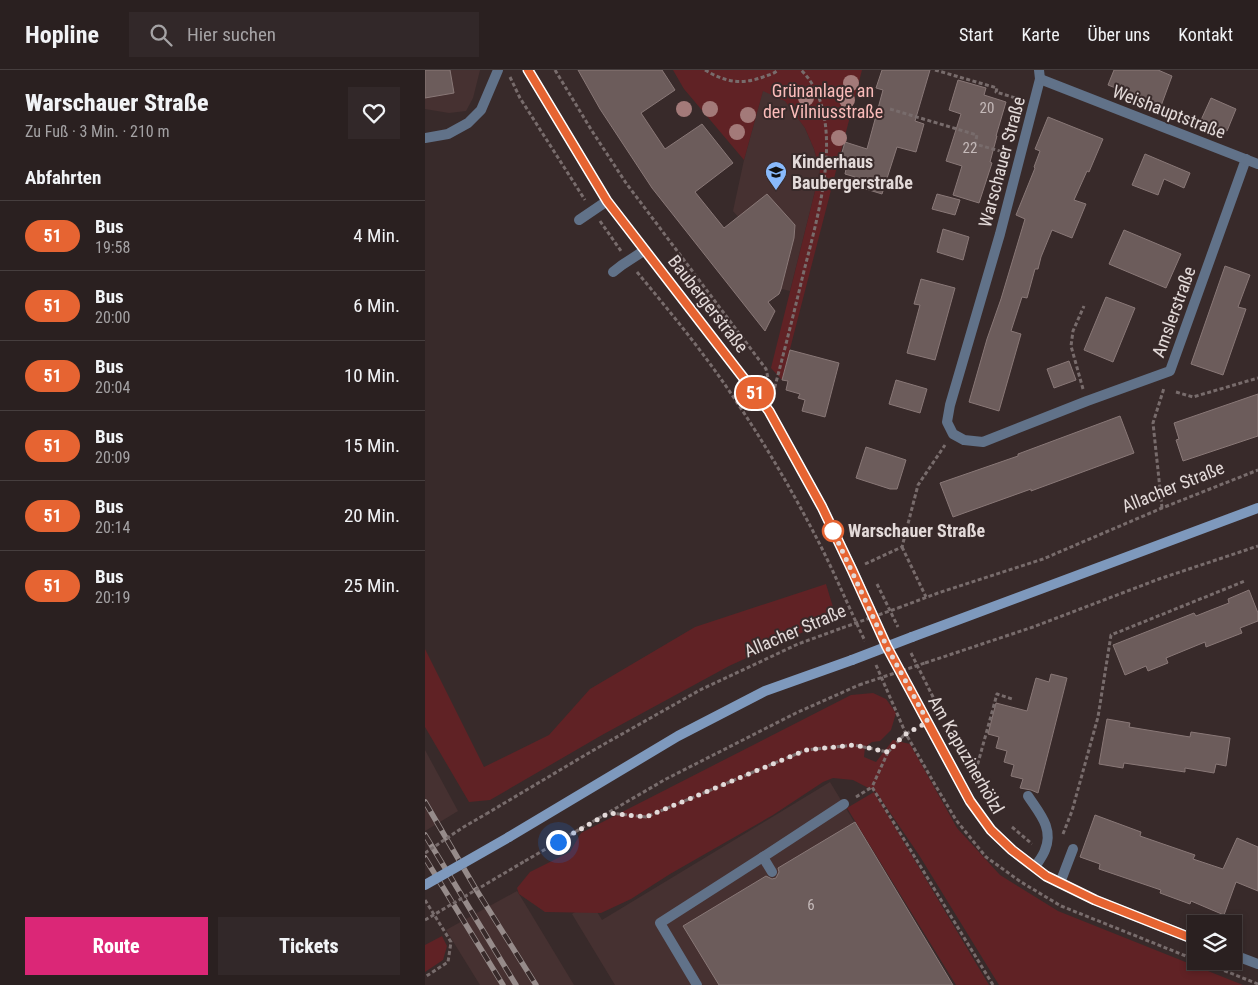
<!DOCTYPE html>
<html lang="de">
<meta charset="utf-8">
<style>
:root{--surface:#2a2020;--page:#322829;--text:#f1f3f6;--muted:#a5a3a5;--line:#463e3e;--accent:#db2777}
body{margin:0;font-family:"Roboto Condensed",sans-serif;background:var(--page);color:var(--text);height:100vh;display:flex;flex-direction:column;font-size:19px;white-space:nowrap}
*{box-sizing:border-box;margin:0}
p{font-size:16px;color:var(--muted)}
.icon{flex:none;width:28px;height:28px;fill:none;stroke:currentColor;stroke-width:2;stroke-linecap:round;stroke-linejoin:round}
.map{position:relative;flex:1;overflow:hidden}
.sheet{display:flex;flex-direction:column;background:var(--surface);width:425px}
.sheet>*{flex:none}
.badge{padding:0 10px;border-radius:16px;font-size:18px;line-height:32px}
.fabs{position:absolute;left:762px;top:845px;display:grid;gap:10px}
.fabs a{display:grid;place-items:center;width:55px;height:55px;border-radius:0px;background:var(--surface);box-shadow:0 2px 8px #0003,0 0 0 1px var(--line);font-size:25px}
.you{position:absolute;width:25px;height:25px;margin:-12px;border:4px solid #fff;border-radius:50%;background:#1a73e8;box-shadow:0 0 0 8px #1a73e833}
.map>.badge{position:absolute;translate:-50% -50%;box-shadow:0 0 0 2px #fff}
h2{padding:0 25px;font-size:19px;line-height:45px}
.round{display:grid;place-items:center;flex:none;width:52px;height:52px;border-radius:0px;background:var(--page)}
.headline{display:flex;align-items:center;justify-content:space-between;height:85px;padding:0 25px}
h1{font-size:24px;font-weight:800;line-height:38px}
.action{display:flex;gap:10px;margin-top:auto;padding:10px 25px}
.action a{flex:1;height:58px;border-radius:0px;background:var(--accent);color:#fff;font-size:20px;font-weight:800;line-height:58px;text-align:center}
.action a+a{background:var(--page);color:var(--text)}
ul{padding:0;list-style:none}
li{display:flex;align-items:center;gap:15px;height:70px;padding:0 25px;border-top:1px solid var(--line)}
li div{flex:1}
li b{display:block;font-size:19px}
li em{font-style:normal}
li .badge{min-width:55px;font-weight:700;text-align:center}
header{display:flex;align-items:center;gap:30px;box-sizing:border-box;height:70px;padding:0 25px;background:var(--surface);border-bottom:1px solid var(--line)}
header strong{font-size:24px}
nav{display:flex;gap:28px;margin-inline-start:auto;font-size:18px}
.search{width:350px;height:45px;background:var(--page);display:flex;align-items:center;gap:12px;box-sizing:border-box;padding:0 18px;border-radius:0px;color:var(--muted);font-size:19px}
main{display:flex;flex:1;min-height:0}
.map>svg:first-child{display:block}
</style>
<header>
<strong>Hopline</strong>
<div class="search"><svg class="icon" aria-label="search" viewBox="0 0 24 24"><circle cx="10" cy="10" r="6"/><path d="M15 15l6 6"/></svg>Hier suchen</div>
<nav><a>Start</a><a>Karte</a><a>Über uns</a><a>Kontakt</a></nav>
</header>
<main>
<section class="sheet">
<div class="headline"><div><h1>Warschauer Straße</h1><p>Zu Fuß · 3 Min. · 210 m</p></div><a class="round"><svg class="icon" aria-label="heart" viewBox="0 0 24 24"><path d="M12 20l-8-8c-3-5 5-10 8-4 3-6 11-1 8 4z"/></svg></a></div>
<h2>Abfahrten</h2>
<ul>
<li><span class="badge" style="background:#e66432;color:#fff">51</span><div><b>Bus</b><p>19:58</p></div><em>4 Min.</em></li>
<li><span class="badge" style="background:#e66432;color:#fff">51</span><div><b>Bus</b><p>20:00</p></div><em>6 Min.</em></li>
<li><span class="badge" style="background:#e66432;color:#fff">51</span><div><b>Bus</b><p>20:04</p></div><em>10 Min.</em></li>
<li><span class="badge" style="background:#e66432;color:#fff">51</span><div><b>Bus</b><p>20:09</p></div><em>15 Min.</em></li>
<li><span class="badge" style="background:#e66432;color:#fff">51</span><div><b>Bus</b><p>20:14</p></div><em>20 Min.</em></li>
<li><span class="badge" style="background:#e66432;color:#fff">51</span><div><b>Bus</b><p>20:19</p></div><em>25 Min.</em></li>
</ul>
<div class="action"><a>Route</a><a>Tickets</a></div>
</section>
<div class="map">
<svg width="833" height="915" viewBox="0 0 833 915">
<rect width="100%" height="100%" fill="#382a2a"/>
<g fill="#463131">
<polygon points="0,0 55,0 48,28 41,41 24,43 0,39"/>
<polygon points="338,20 360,30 380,58 389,79 395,101 365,221 357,219 354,224 343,232 350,241 340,261 343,182 308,141 319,90"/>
<polygon points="0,680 33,741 0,761"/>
<polygon points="405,712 528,915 190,915 147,844 166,832 177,850"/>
<polygon points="92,821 94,824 149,915 55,915 21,860"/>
</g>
<g fill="#602225">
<polygon points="248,0 437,0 357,310 346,298 395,101 389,79 380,58 360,31 338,21 319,90 259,19"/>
<polygon points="401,514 411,547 304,596 177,665 65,730 44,732 0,657 0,579 59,697 124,665 165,619 270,557"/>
<polygon points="448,623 461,629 471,643 466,660 455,671 447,672 440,677 439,687 451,692 468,670 485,674 532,758 575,805 633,841 818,915 574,915 494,785 451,722 428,710 408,708 398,712 348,745 245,804 206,829 176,843 120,842 94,824 92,818 105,802 145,782 156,763 426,625"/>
<polygon points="449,722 558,905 564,915 531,915 422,738"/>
<polygon points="17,866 22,876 18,890 0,902 0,875"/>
</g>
<g fill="#6c5c5b" stroke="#897877">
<polygon points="0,0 25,0 29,23 0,28"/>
<polygon points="153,0 237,0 250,20 216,43 240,79 277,54 308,93 270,122 299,158 342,124 370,155 369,168 356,219 354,224 343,232 350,241 340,261 227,118 175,39"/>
<polygon points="457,0 505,0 490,51 499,54 491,82 472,77 457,124 428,115 430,107 420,104 421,99 413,96 420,72 442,79 458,20 451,18"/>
<polygon points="689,0 733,0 747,6 736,36 683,15"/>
<polygon points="533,10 561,18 559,25 581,32 571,66 572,66 565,92 567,93 554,133 528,125 537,96 521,91 536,44 524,40"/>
<polygon points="786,28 811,39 802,61 776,50"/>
<polygon points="623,47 678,69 664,102 662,101 649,130 661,134 647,168 627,160 616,187 613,199 610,199 602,228 597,227 586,261 596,264 574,341 544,332 562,269 576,229 600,149 591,145 610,98 609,97 615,81 610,79"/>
<polygon points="720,84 765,103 759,118 739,109 733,125 707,115"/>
<polygon points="512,124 535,130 530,145 507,139"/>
<polygon points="518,159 544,167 538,190 512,182"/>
<polygon points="699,160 756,184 741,218 684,194"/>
<polygon points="800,196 825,205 813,237 821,239 798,305 766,294"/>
<polygon points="496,209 530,218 510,290 482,283 495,235 489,234"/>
<polygon points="681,227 710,238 688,292 659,280"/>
<polygon points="365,280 414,293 400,347 377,341 380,330 373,328 375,324 361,320 363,311 357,310"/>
<polygon points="644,291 651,310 629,318 622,299"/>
<polygon points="471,310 502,319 495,343 464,334"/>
<polygon points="833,324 833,366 758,391 751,370 754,369 749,353"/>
<polygon points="695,346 709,383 606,421 606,419 528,447 515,413 593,386 593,384"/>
<polygon points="441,377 481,390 472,419 465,419 431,408"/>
<polygon points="824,520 833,543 833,551 815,558 817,563 781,577 780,572 741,588 743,593 723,601 721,596 700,605 688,575 769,543 771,546 786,540 804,533 803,529"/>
<polygon points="626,604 642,608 613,723 606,720 595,718 598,709 586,706 589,695 579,692 582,681 571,678 574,667 563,664 571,633 602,641 611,608 624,612"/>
<polygon points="682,649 705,653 704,657 765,667 766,662 805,668 801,696 791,694 789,703 760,698 760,702 699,693 698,698 674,694"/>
<polygon points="670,745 716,762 715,766 770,785 768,789 798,799 812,768 833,777 833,821 811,812 799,845 766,831 765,834 735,823 736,820 674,799 675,794 655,787"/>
<polygon points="430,752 528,915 294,915 258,856 341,806 347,809 351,808 354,802 353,798"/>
</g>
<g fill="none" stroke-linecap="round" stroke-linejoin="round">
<g stroke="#786c6c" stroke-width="3" stroke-dasharray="4 2.5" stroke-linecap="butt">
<polyline points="130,0 167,61 201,113 341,299 345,317"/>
<path d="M280 0C300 12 316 15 338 7 343 5 349 4 353 0"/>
<polyline points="510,0 572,18 571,22 597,30"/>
<polyline points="85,7 95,28 160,130"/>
<polyline points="465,39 552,65 550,74 582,83"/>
<polyline points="175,151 196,181"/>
<path d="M212 202C241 237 270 272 296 309 331 359 362 411 390 465 408 499 423 536 440 571"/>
<polyline points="658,319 646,276 648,261 659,236"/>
<polyline points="751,322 768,327 833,308"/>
<path d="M348 324C358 286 368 247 377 209 391 151 425 48 376 0"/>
<polyline points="737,438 728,353 739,318"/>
<polyline points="477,477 501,527"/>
<polyline points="440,494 477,477 493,415 520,375"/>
<polyline points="452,514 473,557"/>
<polyline points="473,538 513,523 618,489 737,438 833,400"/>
<polyline points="486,583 511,633"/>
<polyline points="500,593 608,557 734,509 833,476"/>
<polyline points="451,595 481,664 509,713 531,750 561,787 596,812 636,836 771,890"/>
<polyline points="463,682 447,717 568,915"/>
<polyline points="547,706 553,693 572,624 587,629"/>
<polyline points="431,727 447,717"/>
<polyline points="185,743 221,747 381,680 429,675 463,682 479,665 490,659"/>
<polyline points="61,744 167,681 275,620 373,574 417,558"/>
<polyline points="587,757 607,774"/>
<polyline points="638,764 647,741 673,647 686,565 820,511"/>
<polyline points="100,791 241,709 371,643 434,615"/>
<polyline points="0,830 26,872 23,892 0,907"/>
<polyline points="775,891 833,914"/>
</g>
<g stroke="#617289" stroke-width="10">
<polyline points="0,68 23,64 43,53 56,40 73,0"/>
<polyline points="154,150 182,131"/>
<polyline points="188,202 197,195 220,180"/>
<path d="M603 726C614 743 629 758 620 780 618 786 613 792 610 797"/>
<polyline points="338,787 419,734"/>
<polyline points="635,813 648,779"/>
<polyline points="272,915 235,853 338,787 347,802"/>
</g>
<g stroke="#617289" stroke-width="10">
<polyline points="614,0 615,9 575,164 525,335 522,352 528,364 539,370 558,372 662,331 745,301 821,89"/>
<polyline points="615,9 833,94"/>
</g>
<g stroke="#617289" stroke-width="10">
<polyline points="103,0 182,131 344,341 397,437 427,499 462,577 545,731 566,760 587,780 621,806 670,830 771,870"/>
<polyline points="809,885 833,894"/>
</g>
<g stroke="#7e99bd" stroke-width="10">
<polyline points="487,567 833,438"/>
<polyline points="84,767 253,666 340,621 427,590"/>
</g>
<g stroke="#968b8a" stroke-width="5.5">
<g id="rail">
<polyline points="0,732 52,821 111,915"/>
<polyline points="0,765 91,915"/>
<polyline points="0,788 78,915"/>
</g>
</g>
<use href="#rail" stroke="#382a2a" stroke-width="4" stroke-dasharray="11" stroke-linecap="butt"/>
<g stroke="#786c6c" stroke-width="3" stroke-dasharray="4 2.5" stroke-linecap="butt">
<polyline points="417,558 473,538"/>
<polyline points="434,615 500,593"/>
<polyline points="0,783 37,758 61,744"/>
<polyline points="0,850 100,791"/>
</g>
<g stroke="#7e99bd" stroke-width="10">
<polyline points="427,590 487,567"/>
<polyline points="0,815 84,767"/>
</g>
</g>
<g fill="#a37a79">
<circle cx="426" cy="13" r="8"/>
<circle cx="381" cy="28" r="8"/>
<circle cx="422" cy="30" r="8"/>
<circle cx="259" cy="39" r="8"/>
<circle cx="285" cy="39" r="8"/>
<circle cx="323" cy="45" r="8"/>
<circle cx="312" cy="62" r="8"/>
<circle cx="414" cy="68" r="8"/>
</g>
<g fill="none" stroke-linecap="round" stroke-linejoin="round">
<g stroke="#fff" stroke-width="11">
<polyline id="line" points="103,0 182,131 344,341 397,437 427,500 462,577 545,731 566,760 587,780 621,806 670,830 771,870"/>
</g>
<use href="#line" stroke="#e66432" stroke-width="8"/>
<polyline stroke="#e3dad9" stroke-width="5" stroke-dasharray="0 9" points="133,772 184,743 221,747 381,680 429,675 463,682 479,665 503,652 462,577 408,461"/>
</g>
<defs>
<g id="school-pin" transform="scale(1.125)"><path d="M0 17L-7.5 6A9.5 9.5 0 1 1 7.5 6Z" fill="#89bafc" stroke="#382a2a"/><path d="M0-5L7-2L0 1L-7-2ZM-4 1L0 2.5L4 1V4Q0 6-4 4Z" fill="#111"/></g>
</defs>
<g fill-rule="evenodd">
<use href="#school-pin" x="351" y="102"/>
</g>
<circle fill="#fff" stroke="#e66432" stroke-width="2.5" cx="408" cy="461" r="10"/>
<g text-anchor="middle" stroke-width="4" stroke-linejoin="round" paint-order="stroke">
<g font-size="15" fill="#c5baba">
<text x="562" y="43">20</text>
<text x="545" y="83">22</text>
<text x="386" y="840">6</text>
</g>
<g font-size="18" fill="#fbbcba" stroke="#382a2a">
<text x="398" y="27">Grünanlage an<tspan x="398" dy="21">der Vilniusstraße</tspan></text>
</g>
<g font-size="18" fill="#e3dad9" stroke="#382a2a">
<text transform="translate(744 42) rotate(21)" y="6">Weishauptstraße</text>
<text transform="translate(577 92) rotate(-75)" y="6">Warschauer Straße</text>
<text transform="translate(283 234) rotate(52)" y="6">Baubergerstraße</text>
<text transform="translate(749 242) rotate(-70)" y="6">Amslerstraße</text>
<text transform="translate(748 417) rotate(-22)" y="6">Allacher Straße</text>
<text transform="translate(370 561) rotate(-23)" y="6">Allacher Straße</text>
<text transform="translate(541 685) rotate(60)" y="6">Am Kapuzinerhölzl</text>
</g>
<g font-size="18" font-weight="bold" fill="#e3dad9" stroke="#382a2a" text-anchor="start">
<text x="367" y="98">Kinderhaus<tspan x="367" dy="21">Baubergerstraße</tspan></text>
</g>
<g font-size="18" font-weight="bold" fill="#e3dad9" stroke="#382a2a" text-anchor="start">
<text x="423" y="467">Warschauer Straße</text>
</g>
</g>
</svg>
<div class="fabs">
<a><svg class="icon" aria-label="layers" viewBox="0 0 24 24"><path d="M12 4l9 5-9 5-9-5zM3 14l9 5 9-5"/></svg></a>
</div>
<div class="you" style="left:133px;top:772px"></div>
<b class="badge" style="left:330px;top:323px;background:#e66432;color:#fff">51</b>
</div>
</main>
